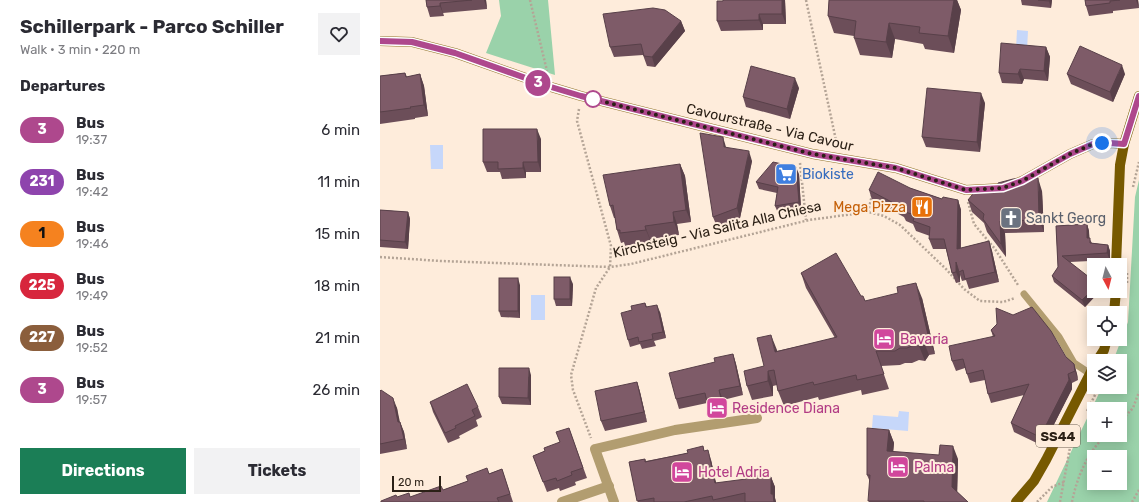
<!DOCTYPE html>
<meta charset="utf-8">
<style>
:root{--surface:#fff;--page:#f2f2f3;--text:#2b2b33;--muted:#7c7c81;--accent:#1b7e56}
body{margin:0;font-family:Rubik,sans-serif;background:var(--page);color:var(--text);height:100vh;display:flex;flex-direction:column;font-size:15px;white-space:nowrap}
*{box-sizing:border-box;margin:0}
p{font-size:13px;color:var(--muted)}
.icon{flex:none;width:22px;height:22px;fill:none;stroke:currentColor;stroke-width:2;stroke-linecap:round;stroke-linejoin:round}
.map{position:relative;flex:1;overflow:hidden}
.panel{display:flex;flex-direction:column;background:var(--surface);width:380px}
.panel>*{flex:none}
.badge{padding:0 8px;border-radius:13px;font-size:14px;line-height:26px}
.needle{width:26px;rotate:173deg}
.fabs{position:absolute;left:707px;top:258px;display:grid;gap:8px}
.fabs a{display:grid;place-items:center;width:40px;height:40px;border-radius:0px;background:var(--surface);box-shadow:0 2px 10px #0003;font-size:20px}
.scale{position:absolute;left:12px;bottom:10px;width:49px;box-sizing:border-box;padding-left:4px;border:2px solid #2b2016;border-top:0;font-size:11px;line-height:14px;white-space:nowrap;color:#2b2016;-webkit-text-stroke:3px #feecdb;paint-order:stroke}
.you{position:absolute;width:20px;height:20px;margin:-10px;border:3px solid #fff;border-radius:50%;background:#1a73e8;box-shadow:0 0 0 6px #1a73e833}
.map>.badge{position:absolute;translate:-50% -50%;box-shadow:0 0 0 2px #fff}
h2{padding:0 20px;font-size:15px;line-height:36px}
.round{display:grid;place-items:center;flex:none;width:42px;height:42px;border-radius:0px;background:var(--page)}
.headline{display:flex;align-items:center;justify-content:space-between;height:68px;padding:0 20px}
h1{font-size:19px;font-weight:700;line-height:30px}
.primary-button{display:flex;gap:8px;margin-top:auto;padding:8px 20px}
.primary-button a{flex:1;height:46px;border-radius:0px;background:var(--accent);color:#fff;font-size:16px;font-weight:700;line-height:46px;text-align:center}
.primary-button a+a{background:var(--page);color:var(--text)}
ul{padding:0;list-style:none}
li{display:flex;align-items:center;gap:12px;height:52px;padding:0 20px}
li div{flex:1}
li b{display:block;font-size:15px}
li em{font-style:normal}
li .badge{min-width:44px;font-weight:700;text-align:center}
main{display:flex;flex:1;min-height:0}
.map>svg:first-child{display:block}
</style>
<main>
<section class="panel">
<div class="headline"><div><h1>Schillerpark - Parco Schiller</h1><p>Walk · 3 min · 220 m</p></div><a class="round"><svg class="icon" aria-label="heart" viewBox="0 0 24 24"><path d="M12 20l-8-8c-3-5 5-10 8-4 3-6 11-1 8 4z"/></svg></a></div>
<h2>Departures</h2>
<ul>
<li><span class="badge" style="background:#ae488d;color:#fff">3</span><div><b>Bus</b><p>19:37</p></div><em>6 min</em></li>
<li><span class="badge" style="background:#8e44ad;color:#fff">231</span><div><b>Bus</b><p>19:42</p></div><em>11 min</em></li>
<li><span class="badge" style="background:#f5821f;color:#111">1</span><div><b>Bus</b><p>19:46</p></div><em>15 min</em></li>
<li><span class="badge" style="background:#d7263d;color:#fff">225</span><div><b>Bus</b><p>19:49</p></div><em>18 min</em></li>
<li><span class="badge" style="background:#8b5e3c;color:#fff">227</span><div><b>Bus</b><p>19:52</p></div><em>21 min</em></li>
<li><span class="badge" style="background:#ae488d;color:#fff">3</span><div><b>Bus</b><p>19:57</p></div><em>26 min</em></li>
</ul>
<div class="primary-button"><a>Directions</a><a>Tickets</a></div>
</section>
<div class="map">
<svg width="759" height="502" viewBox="0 0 759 502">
<rect width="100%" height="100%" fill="#feecdb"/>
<g fill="#9ad2aa" fill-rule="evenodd">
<polygon points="119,0 168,0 175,75 106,53 121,16"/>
<path d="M759 180V502H667L722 387H740V361H733L748 322 755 197ZM714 409H740V435H714ZM714 457H740V483H714Z"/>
</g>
<g fill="#c6d7fa">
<polygon points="637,30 648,31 647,50 636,49"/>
<polygon points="50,145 63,145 63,169 51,169"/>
<rect x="151" y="295" width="14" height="25"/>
<polygon points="519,411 529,412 528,431 492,428 493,415 518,417"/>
</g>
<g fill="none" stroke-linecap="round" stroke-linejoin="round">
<g stroke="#b4a496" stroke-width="2.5" stroke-dasharray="2 2" stroke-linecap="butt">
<polyline points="150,0 167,71"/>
<polyline points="426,0 457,145"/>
<polyline points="199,109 197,121 231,246 230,267 216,288 191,375 193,390 211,438"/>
<polyline points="420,163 426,220"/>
<polyline points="753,187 759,162"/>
<polyline points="588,202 594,224 615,249 638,285"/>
<polyline points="488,212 492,195"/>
<polyline points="0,257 61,261 230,267 251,264 429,220 488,212 504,216 520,225 566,269 584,289 600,301 623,302 635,298"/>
<polyline points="747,283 747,272"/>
<polyline points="707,411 719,387"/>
<polyline points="740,422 753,408 759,392"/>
<polyline points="657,502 672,487 684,482"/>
<polyline points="680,502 691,442"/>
<path d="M692 502C697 477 707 453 726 435"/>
<polyline points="752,502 759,490"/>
</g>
<polyline stroke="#b29d70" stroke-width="7" points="644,294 679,337 694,363 709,373"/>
<g stroke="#b29d70" stroke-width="10">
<polyline points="182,502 229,486"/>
<polyline points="234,502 215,449 295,430 377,418"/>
</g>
<polyline stroke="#94742a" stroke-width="10" points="0,41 32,42 75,53 171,87 201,96 433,154 516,168 586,190 623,188 642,181 690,154 713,144 730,143 744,144"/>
<g stroke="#775900" stroke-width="10">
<polyline points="736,265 740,165 744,144 759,96"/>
<polyline points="734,313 736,291"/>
<polyline points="717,361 724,350 727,339"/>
<polyline points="636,502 654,481 666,460 714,366"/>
</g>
</g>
<g fill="#6c4e59">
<polygon points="46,0 106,0 107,9 63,13 64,16 50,17 47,7"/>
<polygon points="405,0 406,24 383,24 383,30 341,31 337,21"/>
<polygon points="449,0 577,0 581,10 574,53 545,49 543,44 515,39 512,58 480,55 474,38 474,36 454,33 448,16"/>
<polygon points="641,0 672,0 671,8 642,5"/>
<polygon points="705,0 758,0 759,8 733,11 733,13 709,16 706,6"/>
<polygon points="301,21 305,31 275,67 267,66 263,55 234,57 230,47"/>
<polygon points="666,47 670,57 668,81 644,79 642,84 622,83 619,73"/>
<polygon points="25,73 27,77 40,74 44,86 48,116 35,118 35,119 0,124 0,76"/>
<polygon points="687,74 745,74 733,102 691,84"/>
<polygon points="419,88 410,119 366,107 363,97"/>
<polygon points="605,103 600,152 546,147 542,137"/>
<polygon points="161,139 161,172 146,172 146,178 122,179 120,172 107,172 103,162"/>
<polygon points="346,147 372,161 360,218 337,227 333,217"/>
<polygon points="300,164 305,176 311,222 297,224 299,235 270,239 271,242 245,246 244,242 241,243 237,230 235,218 234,218 230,206"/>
<polygon points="419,174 421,209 398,213 395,206 397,193 379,189 376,182"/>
<polygon points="530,188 562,199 578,200 581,210 581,248 609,241 612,251 619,282 589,289 586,280 582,281 580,275 580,282 576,283 572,273 566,249 553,249 549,239 550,236 536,231 533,224 526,221 524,217 492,200 489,190"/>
<polygon points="662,191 664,232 625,233 626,257 607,232 604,223 592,212 588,200"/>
<polygon points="0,210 28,212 30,219 28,249 0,247"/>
<polygon points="707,224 709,231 709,238 712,243 728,245 730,251 730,260 690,262 720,291 705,307 674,282 672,276 678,267 676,226"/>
<polygon points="421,273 481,296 485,301 542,298 555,354 549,355 545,361 539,360 532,363 525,363 520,365 501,366 509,389 482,395 481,390 439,400 438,397 404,406 398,391 397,385 393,386 393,396 372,400 367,386 397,351 455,338 426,288"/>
<polygon points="193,284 192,306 176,306 174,299"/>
<polygon points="140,285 140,318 121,317 119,311"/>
<polygon points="265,303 267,307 280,312 286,338 274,341 276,346 262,349 260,344 250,347 248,340 252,310"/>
<polygon points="611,330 686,357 694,364 697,374 698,380 692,383 692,389 663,446 634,432 631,423 644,395 611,403 608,394 605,380 590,383 585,368 576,371 572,361 613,337"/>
<polygon points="353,354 356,364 363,395 343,400 345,409 330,412 327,403 299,409 296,399 335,362"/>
<polygon points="151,375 151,405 122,404 119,397"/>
<polygon points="257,382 260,392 267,422 225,431 221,421"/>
<polygon points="0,391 17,408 19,422 20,422 24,432 27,449 0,454"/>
<polygon points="50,402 98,407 102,417 96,420 98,426 79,436 80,438 68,443 53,412"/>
<polygon points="189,428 207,478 195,482 196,485 180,491 179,488 167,492 153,456 165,451 180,442"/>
<polygon points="509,430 514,443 513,452 578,459 577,492 588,502 489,502 490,482 487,475"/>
<polygon points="323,446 324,451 331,460 335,478 336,483 391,477 395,487 395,498 396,502 258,502 249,462 265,459 266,461 308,453"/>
<polygon points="122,469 133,502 1,502 17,497 30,497 63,490"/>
</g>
<g fill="#584049">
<polygon points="104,0 106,0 107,9"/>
<polygon points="402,0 405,0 406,24 402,14"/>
<polygon points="574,0 577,0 581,10 574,53 568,36"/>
<polygon points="669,0 672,0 671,8 669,1"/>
<polygon points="756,0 758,0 759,8"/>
<polygon points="60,3 63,13 64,16 60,6"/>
<polygon points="379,14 383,24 383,30 379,20"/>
<polygon points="301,21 305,31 275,67 272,57"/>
<polygon points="509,23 515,39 512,58 506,42"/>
<polygon points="666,47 670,57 668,81 664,71"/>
<polygon points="742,65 745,74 733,102 730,92"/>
<polygon points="640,69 644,79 642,84 638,74"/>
<polygon points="40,74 44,86 48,116 44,105"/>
<polygon points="415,78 419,88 410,119 407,109"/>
<polygon points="601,93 605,103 600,152 597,142"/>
<polygon points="157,129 161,139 161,172 158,162"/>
<polygon points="343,137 346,147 344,147"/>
<polygon points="369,151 372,161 360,218 357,208"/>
<polygon points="143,162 146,172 146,178 143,168"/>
<polygon points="300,164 305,176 311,222 306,210"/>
<polygon points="416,167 419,174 421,209 419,202"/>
<polygon points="658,178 662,191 664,232 659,220"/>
<polygon points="578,200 581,210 580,259 577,249"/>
<polygon points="28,212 30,219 28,249 25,242"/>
<polygon points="293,212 297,224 299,235 294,222"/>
<polygon points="620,221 625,233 626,257 621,244"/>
<polygon points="707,224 709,231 710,245 707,238"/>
<polygon points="265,226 270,239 271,242 266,230"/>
<polygon points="609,241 612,251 619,282 615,272"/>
<polygon points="728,245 730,251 730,260 727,253"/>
<polygon points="576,262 580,275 580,282 576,272"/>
<polygon points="190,277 193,284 192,306 190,299"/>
<polygon points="138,278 140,285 140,318 138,311"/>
<polygon points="536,283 542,298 555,354 549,339"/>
<polygon points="714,288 714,291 720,291 705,307 702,300"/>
<polygon points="277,305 280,312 286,338 283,332"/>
<polygon points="391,335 397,350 400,366 395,352"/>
<polygon points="543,340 549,355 545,361 539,346"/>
<polygon points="353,354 356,364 363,395 360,386"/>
<polygon points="694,364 697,374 698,380 695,371"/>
<polygon points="149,368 151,375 151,405 148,398"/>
<polygon points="388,371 393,386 393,396 388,381"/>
<polygon points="688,374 692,383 692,389 663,446 660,437"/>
<polygon points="257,382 260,392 267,422 264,412"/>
<polygon points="339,390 343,400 345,409 341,399"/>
<polygon points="13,398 17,408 22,432 18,422"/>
<polygon points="20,422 24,432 27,449 24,439"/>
<polygon points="509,430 514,443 512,465 507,451"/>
<polygon points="573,446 578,459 577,501 572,487"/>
<polygon points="328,450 331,460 335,478 332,468"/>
<polygon points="332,472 336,482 338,493 335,483"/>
<polygon points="391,477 395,487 395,498 396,502 394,502 391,494"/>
</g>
<g fill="#7e5b68" stroke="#584049">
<polygon points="46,0 92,0 60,3 60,6 47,7"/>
<polygon points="343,0 402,0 402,14 379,14 379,20 337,21 337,1 343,1"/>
<polygon points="449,0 574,0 568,36 539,33 540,27 509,23 506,42 474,38 476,21 448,16"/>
<polygon points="658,0 669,0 669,1"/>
<polygon points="705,0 740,0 730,1 730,3 706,6"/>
<polygon points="273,8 285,10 301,21 272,57 264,56 261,44 230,47 223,14"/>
<polygon points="621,43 666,47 664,71 640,69 638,74 619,73"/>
<polygon points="700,46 742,65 730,92 687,74"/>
<polygon points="371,66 415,78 407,109 363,97"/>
<polygon points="25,73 26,77 40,74 44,105 30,107 31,108 0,112 0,76"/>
<polygon points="547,88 601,93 597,142 542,137"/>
<polygon points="103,129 157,129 158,162 143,162 143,168 118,169 118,162 103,162"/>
<polygon points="320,133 343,137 344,147 369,151 357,208 333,217"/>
<polygon points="393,162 416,167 419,202 395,206 398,187 376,182"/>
<polygon points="300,164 306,210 293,212 294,222 265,226 266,230 240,233 240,230 237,230 233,205 230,206 223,175"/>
<polygon points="498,172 530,188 562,199 563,197 578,200 577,249 609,241 615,272 585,279 583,270 579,272 576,262 576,272 572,273 564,239 549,239 550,227 533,221 535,215 522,211 523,208 489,190"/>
<polygon points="658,178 659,220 620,221 621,244 603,219 604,214 588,200 596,190 618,189 618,183 633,179"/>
<polygon points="0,210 28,212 25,242 0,240"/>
<polygon points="707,224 707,238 710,238 710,243 728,245 727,253 682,256 714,281 714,288 702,300 672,276 678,267 676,226"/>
<polygon points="456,253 481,296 483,296 485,301 518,293 517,287 536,283 549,339 543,340 539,346 534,345 527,348 520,348 515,351 496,351 504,374 477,380 476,375 434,385 433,382 398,391 394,370 388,371 388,381 367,386 364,371 384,366 377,338 391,335 395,352 457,337 421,273"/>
<rect x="174" y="277" width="16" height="22"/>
<rect x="119" y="278" width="19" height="33"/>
<polygon points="265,303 266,307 277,305 283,332 272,334 273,339 259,342 258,337 248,340 241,313 252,310 251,306"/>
<polygon points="652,307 671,331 686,357 694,364 695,371 688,374 689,380 660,437 631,423 649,384 608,394 603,370 587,374 583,359 572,361 569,346 615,336 611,330 617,324 616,308 633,315"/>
<polygon points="353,354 360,386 339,390 341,399 327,402 325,393 296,399 289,373 335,362 334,358"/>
<polygon points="119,368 149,368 148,398 119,397"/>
<polygon points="257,382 264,412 221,421 215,391"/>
<polygon points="87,384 98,407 92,410 95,416 75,426 76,428 65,433 50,402"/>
<polygon points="1,390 13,398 18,422 20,422 24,439 0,444 0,391"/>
<polygon points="189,428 203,468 191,472 192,475 177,481 176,478 163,482 153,456 165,451 164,448 180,442 176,432"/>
<polygon points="487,428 509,430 507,451 559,455 560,445 573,446 572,487 588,502 544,502 544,501 488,501 490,475 487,475"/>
<polygon points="323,446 324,451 328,450 332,468 318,471 332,472 335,483 366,479 366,475 391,477 391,494 393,494 394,502 365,502 365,493 333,500 332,496 304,502 274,502 274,498 257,501 249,462 265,459 265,462 308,453 307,450"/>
<polygon points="107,468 109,474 122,469 130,494 117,498 119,502 1,502 1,501 16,495 17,497 29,493 30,497 61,486 63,490 88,481 86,476"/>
</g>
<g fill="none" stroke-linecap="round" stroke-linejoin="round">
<g stroke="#fff" stroke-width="9">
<polyline id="line" points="0,41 32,42 75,53 171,87 201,96 433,154 516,168 586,190 623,188 642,181 690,154 713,144 730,143 744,144 759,96"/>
</g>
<use href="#line" stroke="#ae488d" stroke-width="6"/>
<polyline stroke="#2b2016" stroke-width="4" stroke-dasharray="0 7.2" points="213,99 433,154 516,168 586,190 623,188 642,181 690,154 713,144 722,143"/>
</g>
<defs>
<g id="supermarket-square" transform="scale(1.15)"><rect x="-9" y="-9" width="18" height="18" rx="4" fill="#3f7fe0" stroke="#feecdb"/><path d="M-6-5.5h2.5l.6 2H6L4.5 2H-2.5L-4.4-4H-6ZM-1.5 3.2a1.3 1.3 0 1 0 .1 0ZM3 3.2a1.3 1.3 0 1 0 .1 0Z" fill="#fff"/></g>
<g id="restaurant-square" transform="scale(1.15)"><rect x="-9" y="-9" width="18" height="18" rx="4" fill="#e8710a" stroke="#feecdb"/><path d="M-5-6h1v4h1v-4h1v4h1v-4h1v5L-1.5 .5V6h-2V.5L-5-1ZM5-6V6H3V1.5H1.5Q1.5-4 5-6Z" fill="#fff"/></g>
<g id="church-square" transform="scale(1.15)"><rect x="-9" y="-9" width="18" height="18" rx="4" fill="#6b7280" stroke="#feecdb"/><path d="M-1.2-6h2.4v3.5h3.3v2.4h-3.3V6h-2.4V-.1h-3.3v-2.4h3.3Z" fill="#fff"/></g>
<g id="hotel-square" transform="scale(1.15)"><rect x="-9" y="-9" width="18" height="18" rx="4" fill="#d1479c" stroke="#feecdb"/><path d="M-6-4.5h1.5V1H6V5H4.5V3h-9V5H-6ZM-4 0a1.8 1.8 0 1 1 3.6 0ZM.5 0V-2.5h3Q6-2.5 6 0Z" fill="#fff"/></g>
</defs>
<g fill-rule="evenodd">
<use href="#supermarket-square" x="406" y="174"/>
<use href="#restaurant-square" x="542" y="207"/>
<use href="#church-square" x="631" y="218"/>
<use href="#hotel-square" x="504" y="339"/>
<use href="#hotel-square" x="337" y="408"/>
<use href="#hotel-square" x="518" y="467"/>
<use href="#hotel-square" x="302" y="472"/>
</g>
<circle fill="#fff" stroke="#ae488d" stroke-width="2" cx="213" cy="99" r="8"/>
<g text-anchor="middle" stroke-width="4" stroke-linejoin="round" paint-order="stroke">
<rect fill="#feecdb" stroke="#6a5d51" stroke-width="1" x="656" y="425" width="44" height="22" rx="3"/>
<g font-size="13" font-weight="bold" fill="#2b2016">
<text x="678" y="441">SS44</text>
</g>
<g font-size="14" fill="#2b2016" stroke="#feecdb">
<text transform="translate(390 127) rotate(13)" y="5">Cavourstraße - Via Cavour</text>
<text transform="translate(337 229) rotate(-13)" y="5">Kirchsteig - Via Salita Alla Chiesa</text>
</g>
<g font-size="14" fill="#366cbe" stroke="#feecdb" text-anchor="start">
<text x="422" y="179">Biokiste</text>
</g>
<g font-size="14" fill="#c56008" stroke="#feecdb" text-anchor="end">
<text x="526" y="212">Mega Pizza</text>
</g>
<g font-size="14" fill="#5b616d" stroke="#feecdb" text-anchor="start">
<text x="646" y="223">Sankt Georg</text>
</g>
<g font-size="14" fill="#b23c85" stroke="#feecdb" text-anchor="start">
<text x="520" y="344">Bavaria</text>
<text x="352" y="413">Residence Diana</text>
<text x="534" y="472">Palma</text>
<text x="318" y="477">Hotel Adria</text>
</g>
</g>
</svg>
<div class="fabs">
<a><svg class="needle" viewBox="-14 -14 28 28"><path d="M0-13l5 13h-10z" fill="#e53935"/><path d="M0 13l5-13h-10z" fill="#7c7c81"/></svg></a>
<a><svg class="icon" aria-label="locate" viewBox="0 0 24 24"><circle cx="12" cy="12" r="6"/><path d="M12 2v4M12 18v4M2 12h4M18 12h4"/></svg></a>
<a><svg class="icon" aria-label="layers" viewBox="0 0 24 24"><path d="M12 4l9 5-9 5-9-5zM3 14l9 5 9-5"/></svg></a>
<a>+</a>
<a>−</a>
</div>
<div class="scale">20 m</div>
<div class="you" style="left:722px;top:143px"></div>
<b class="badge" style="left:158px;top:83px;background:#ae488d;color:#fff">3</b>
</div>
</main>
